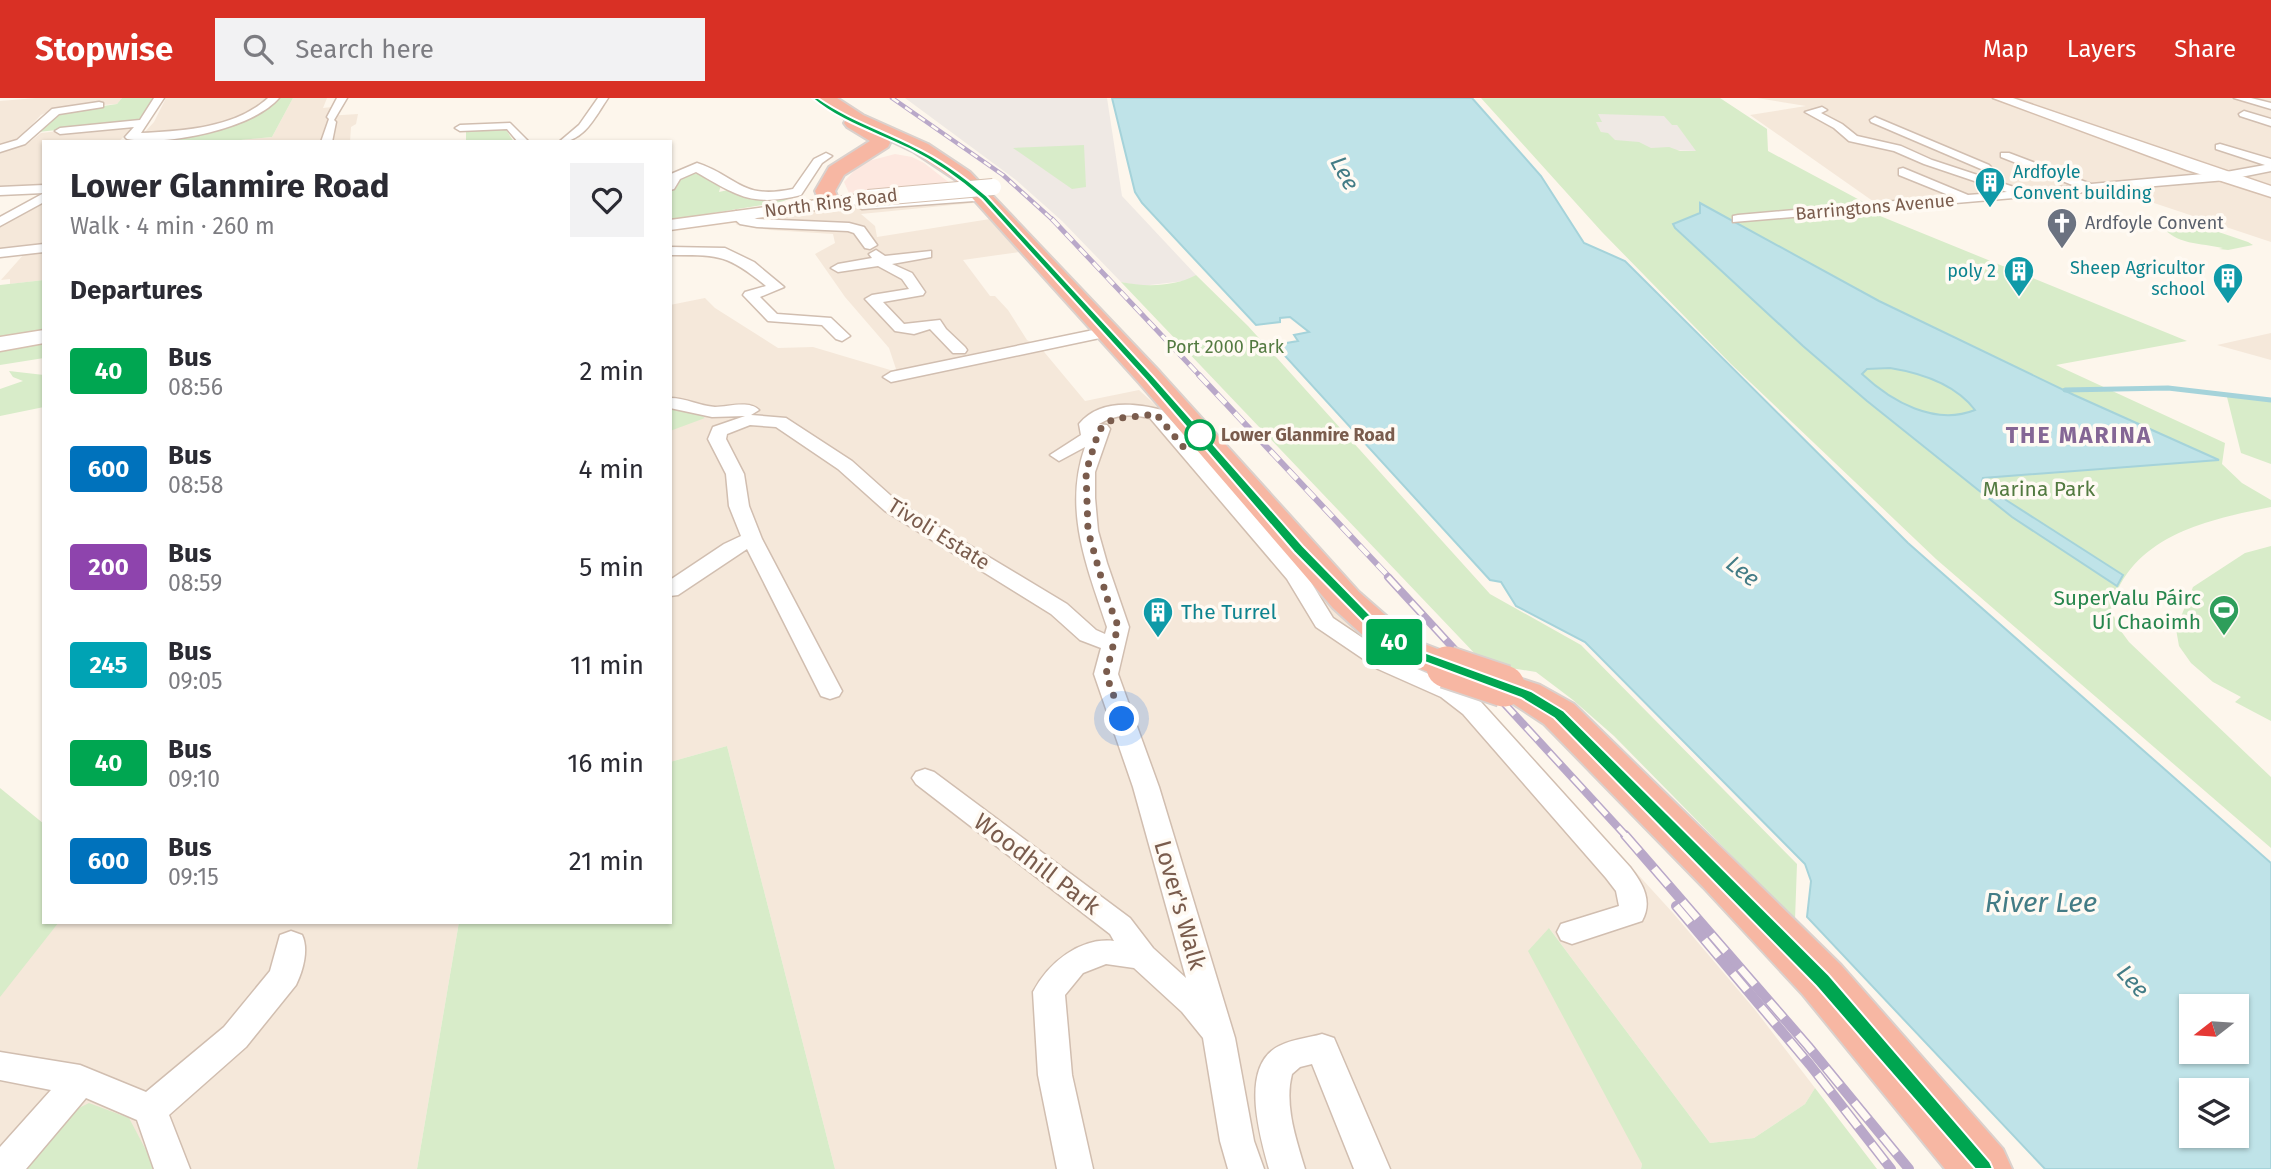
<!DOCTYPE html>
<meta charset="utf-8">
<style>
:root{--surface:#fff;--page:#f2f2f3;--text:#2b2b33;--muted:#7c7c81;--accent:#d93025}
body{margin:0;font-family:"Fira Sans",sans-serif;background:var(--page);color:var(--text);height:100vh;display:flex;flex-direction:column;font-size:26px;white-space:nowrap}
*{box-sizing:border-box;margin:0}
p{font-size:23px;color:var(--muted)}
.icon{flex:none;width:38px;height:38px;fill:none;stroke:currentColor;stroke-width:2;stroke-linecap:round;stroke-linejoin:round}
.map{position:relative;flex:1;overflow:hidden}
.drawer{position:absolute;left:42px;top:42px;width:630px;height:784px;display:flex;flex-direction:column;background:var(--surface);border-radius:0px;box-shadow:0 2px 5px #0004}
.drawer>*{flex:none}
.badge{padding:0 14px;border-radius:5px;font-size:24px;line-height:46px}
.needle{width:46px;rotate:253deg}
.tools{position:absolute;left:2179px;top:896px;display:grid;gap:14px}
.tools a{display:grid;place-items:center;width:70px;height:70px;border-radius:0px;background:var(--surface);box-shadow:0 2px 5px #0004;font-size:35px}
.you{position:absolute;width:35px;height:35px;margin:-18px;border:5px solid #fff;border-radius:50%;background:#1a73e8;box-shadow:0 0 0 10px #1a73e833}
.map>.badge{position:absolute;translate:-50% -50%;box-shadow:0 0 0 4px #fff}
h2{padding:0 28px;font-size:26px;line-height:63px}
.round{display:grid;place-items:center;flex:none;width:74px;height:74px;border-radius:0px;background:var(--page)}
.summary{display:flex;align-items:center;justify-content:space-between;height:119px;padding:0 28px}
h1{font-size:33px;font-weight:700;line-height:52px}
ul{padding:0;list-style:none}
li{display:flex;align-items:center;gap:21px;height:98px;padding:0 28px}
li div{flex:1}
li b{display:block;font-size:26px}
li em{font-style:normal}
li .badge{min-width:77px;font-weight:700;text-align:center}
header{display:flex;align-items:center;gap:42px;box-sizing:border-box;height:98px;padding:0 35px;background:var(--accent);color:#fff}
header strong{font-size:33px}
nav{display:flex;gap:38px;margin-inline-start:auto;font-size:24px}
.search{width:490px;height:63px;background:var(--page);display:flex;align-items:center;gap:18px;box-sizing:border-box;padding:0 24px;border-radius:0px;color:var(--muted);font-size:26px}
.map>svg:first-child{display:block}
</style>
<header>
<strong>Stopwise</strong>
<div class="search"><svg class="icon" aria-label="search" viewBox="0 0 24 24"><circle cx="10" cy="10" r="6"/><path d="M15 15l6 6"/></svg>Search here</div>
<nav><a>Map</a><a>Layers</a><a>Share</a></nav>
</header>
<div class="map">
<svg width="2271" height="1071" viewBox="0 0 2271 1071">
<rect width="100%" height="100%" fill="#fdf6ec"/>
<g fill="#f5e8da">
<polygon points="36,0 122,0 117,6 103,7 104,5 52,12 41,17 16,43 0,48 0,3"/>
<polygon points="166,0 268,0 263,6 237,20 220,26 143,36 154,24"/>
<polygon points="293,0 327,0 323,10 332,9 326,18 358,16 356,26 351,29 350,44 220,44 272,39"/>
<polygon points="1757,0 1991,0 2271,97 2271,144 2097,86 1877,106 1750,17 1806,8"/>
<polygon points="2006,0 2271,0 2271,91"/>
<polygon points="128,28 134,29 118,44 44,44 44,88 0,91 0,52 31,43 41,35 59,33 58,36"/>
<polygon points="958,94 973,105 861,116 875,128 877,139 990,121 1019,154 963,162 990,198 995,198 1008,212 1027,242 1040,249 1085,303 1139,292 1173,323 1362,540 1413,569 1469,591 1673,815 1756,913 1815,990 1805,1006 1754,1040 1710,1045 1549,830 1642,1066 1641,1071 835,1071 727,648 670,664 670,207 705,200 715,210 778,250 813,249 897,274 889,250 845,199 815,156 835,145 833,136 770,132 737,127 734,123 760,117"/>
<polygon points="44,104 44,148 0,152 0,129"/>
<polygon points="44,152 44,182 10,186 10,181 1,182 25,155"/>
<polygon points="2271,235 2271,262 2217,247"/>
<polygon points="59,824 459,824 417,1071 0,1071 0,895"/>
</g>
<polygon fill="#fde8e0" points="895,56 912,59 924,65 951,86 849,95 844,84 861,65"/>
<g fill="#efe9e4">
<polygon points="905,0 1107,0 1122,98 1196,177 1185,183 1141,188 1121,184 1062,123 1016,82"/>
<polygon points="1590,14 1669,16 1697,53 1610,50"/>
</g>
<g fill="#d8ecc9" fill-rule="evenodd">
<polygon points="122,0 155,0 140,23 38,34 56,15 117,6"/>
<polygon points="280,0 293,0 272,39 220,44 134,44 186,36 251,19"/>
<path d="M1481 0H1720L1767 31 1768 53 1869 107 1858 109 2187 243 2056 267 2225 345 2222 366 2242 385 2271 402V409C2206 422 2131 438 2111 510L2118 529 2129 544 2271 679V750L1936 461 1731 266 1602 134ZM1598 16 1664 18 1672 27H1677L1696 53H1680L1669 49 1651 50 1639 44 1615 42 1608 35 1601 34 1596 24H1602Z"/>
<polygon points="505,30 514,44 466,44 466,32"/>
<polygon points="1084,47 1086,89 1072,91 1013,50"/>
<polygon points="693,76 704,76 721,87 719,94 728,92 743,99 801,96 781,104 670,122 670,92 679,79"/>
<path d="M2189 124 2248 144 2253 147 2228 152 2219 151 2223 150C2201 145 2175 147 2161 127Z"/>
<path d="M1196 177 1248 228 1490 496 1581 547 1797 766 1795 822 1614 638 1573 602 1536 574 1499 568 1479 560 1121 184C1145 189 1174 189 1196 177Z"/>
<polygon points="44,182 44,233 0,243 0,187"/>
<polygon points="44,244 44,260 0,267 0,250"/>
<polygon points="9,273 44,277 44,309 0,318 0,291 23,283 13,279"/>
<polygon points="2226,295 2271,303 2271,366 2241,355"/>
<polygon points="670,307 688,309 705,320 670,333"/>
<polygon points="2271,448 2271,623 2235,604 2241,599 2213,584 2191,565 2179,548 2176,531 2193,489 2245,455"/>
<polygon points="727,648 835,1071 417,1071 459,824 670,824 670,664"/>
<polygon points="0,690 44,726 44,824 59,824 0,899"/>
<polygon points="1549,830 1710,1045 1754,1040 1805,1006 1815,990 1877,1071 1641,1071 1642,1066 1528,853"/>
<polygon points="89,1005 129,1020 156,1071 19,1071 75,1012"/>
</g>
<g fill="#bfe3e8" stroke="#a5d3da" stroke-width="2" fill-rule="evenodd">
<path d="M1112 0H1472L1541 78 1584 145 1625 163 1908 445 2271 765V1071H2045L1807 819 1811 783 1805 766 1585 544 1516 508 1501 484 1490 482 1275 247 1298 243 1294 237 1309 234 1290 219 1280 220V224L1256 227 1142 105 1135 94ZM2191 908H2236V954H2191ZM2191 992H2236V1038H2191Z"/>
<path d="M1700 105 1879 203 2074 297 2219 362 1983 380 1982 383 2006 402 2123 477 2117 488 2012 419 1867 303 1803 248 1675 130 1673 126 1700 115ZM1890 270C1921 275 1956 287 1975 312 1935 328 1892 304 1862 276L1867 271Z"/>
</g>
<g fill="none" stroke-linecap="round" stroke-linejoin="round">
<polyline stroke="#a5d3da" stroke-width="5" points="2065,292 2168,290 2271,302"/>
<g stroke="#d1beb0" stroke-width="3">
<g id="street">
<path d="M154 0H164L141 35C184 33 235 30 268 0H279C252 31 167 48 127 41L125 39 134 29 60 36 55 33 60 30 140 22Z"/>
<polygon points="337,0 347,0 334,22 336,24 332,44 321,44 329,21 327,19"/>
<path d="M598 0H608C595 19 584 44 559 44L579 27Z"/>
<polygon points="2234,0 2251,0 2271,5 2271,11"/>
<polygon points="99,4 103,5 103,9 59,16 25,46 0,54 0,47 17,42 52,11"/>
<polygon points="1822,9 1827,12 1821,15 1842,26 1857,38 1901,48 1932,62 2023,92 2075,88 2001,59 2001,55 2009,55 2091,86 2226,74 2265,67 2216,51 2216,47 2220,46 2271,61 2271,73 2226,82 1733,124 1733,118 1738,117 1951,98 1899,77 1899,71 1903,70 1968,97 2007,94 1924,66 1894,53 1849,43 1834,30 1805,14"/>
<polygon points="2244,13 2271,21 2271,28 2240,18 2239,16"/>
<polygon points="1875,19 1989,67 1991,69 1981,71 1871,24 1870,22"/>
<polygon points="510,25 529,44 518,44 507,31 460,33 455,30 460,27"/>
<path d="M826 55 832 58 822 65 801 97C752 109 738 98 696 74L680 81 674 91 670 92 671 76 697 65C739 79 740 102 793 91L814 61Z"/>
<polygon points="44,87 44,95 0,97 0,89"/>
<polygon points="44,95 44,104 0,128 0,119"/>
<polygon points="984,95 988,96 988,102 862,111 856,107 862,103"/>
<polygon points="736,113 757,121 849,125 864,129 877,147 870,151 865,150 854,135 848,133 757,129 740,126 730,117"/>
<polygon points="44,146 44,154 0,159 0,151"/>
<path d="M670 149 725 150 754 164 784 189 760 199 777 216 831 220 850 238 842 243 836 241 822 227 768 223 743 197 745 194 766 188C727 156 719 157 670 157Z"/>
<polygon points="876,152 885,158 931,153 931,159 892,166 912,175 925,194 923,197 883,204 904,226 940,222 946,231 965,249 967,252 965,255 953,255 930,231 914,236 895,233 865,201 872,197 909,191 902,181 878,168 838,174 831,170 838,166 872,160 869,156"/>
<polygon points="1108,229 1114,231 1116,234 1114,237 891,284 883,279 891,274"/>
<path d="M670 300C686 300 700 308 715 309 728 309 749 302 759 312L751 317 786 320 852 363 899 405 1067 506 1096 532 1105 536 1107 529C1087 469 1063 412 1085 349L1059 363 1050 357 1081 337 1079 326C1099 301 1135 305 1162 312L1304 473 1333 520 1394 561 1459 589 1481 604 1630 769C1643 786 1653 803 1642 823L1572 846 1561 842 1557 834 1561 826 1619 808 1616 793 1606 780 1463 616 1441 599 1378 571 1316 529 1287 481 1150 320C1131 316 1116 316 1099 326L1107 327 1110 331 1095 374V400L1098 433 1107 465 1129 529 1118 576 1159 689 1235 940 1254 1043 1264 1071H1228L1220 1043 1203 940 1182 914 1134 870 1106 866 1083 875 1065 897 1072 977 1093 1071H1057L1038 977 1033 894C1048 865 1080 839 1114 843L1110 836 916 686 912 680 916 674 925 671 934 674 1130 820 1153 850 1186 880 1133 689 1094 576 1101 550 1080 542 1051 516 885 413 838 371 776 329 750 327 727 336 726 341 744 376 749 408 762 441 842 593 839 598 830 601 821 598 747 451 678 497 670 498V482L724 446 741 438 729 408 726 376 708 341 713 329 745 318 712 319 670 310Z"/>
<path d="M291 833 302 837C309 851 303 873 296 887L246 949 169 1017 190 1071H154L137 1022 86 1000 26 1071H0V1049L51 992 0 982V954L80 967 146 994 224 929 270 873 280 837Z"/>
<path d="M1322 936 1334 940 1390 1071H1354L1312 966 1300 969 1292 976C1284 1007 1296 1041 1305 1071H1269C1260 1038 1239 968 1279 948 1292 941 1308 940 1322 936Z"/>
</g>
</g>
<g stroke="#d6c0b0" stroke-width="3">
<g id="secondary">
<polygon points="1993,0 2013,0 2271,88 2271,99 2187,72"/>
<polygon points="868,95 877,100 874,104 670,132 670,122"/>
<polygon points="44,232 44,245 0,253 0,239"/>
</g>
</g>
<g stroke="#dad1cd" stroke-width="4">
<g id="highway">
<polygon points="817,0 837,0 863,17 928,46 970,74 1160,274 1359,494 1406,535 1422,545 1461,560 1467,569 1461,578 1447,581 1394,561 1378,551 1333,510 1140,286 956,82 914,54 889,42 890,45 888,49 844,77 835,93 839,103 835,107 821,107 815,93 829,69 870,43 847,29 844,25 846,22"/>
<polygon points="1504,575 1540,587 1574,606 1841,867 2003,1051 2012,1071 1945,1071 1803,897 1703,789 1544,626 1512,605 1490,597 1484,588 1490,579"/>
</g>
</g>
<use href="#street" fill="#fff" fill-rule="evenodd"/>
<use href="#secondary" fill="#fff" fill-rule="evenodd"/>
<use href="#highway" fill="#f7b7a3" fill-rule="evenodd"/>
<g stroke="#b9a8c9" stroke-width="4.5">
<polyline id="rail-far4" points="892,0 1003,77 1054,123"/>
</g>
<g stroke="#b9a8c9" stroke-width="5">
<polyline id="rail-far3" points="1052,121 1201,279"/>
</g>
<g stroke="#b9a8c9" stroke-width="6">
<polyline id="rail-far2" points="1199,277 1390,480"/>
</g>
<g stroke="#b9a8c9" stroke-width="8">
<polyline id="rail-far1" points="1388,479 1627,739"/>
</g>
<g stroke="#b9a8c9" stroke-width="10">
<g id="rail">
<polyline points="1625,737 1808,948 1909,1071"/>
<polyline points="1676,808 1810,967 1891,1071"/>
</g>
</g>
<use href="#rail-far4" stroke="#fffaf3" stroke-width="2.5" stroke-dasharray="8" stroke-linecap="butt"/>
<use href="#rail-far3" stroke="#fffaf3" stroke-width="3.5" stroke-dasharray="10" stroke-linecap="butt"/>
<use href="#rail-far2" stroke="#fffaf3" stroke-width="4.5" stroke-dasharray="13" stroke-linecap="butt"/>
<use href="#rail-far1" stroke="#fffaf3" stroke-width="5" stroke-dasharray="17" stroke-linecap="butt"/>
<use href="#rail" stroke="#fffaf3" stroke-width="7" stroke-dasharray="22" stroke-linecap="butt"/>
<g stroke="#d6c0b0" stroke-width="18" stroke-linecap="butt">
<polyline id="secondary-bridge" points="868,100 993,89"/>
</g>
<g stroke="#dad1cd" stroke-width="45" stroke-linecap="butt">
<polyline id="highway-bridge" points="1447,569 1504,588"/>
</g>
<use href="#secondary-bridge" stroke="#fff" stroke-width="16"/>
<use href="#highway-bridge" stroke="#f7b7a3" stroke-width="41"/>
</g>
<path fill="#00a651" stroke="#fff" stroke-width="2" d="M812 0H818C848 21 882 32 915 49 940 61 965 79 987 98L1153 278 1303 448 1381 528 1413 550 1531 593 1564 613 1829 877 1990 1064 1993 1071H1975L1816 888 1554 620 1521 600 1403 556 1372 533 1294 454 1146 282 982 101C960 82 935 64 909 51 877 35 840 24 812 0Z"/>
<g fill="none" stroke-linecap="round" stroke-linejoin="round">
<polyline stroke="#7a5c4d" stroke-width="7" stroke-dasharray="0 12.6" points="1122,621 1106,576 1118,528 1107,500 1088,433 1086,374 1099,332 1113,321 1156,316 1186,352 1200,337"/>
</g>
<defs>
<g id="building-pin" transform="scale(1.575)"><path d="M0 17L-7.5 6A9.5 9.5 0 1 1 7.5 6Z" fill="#0f9aa8" stroke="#fffaf3"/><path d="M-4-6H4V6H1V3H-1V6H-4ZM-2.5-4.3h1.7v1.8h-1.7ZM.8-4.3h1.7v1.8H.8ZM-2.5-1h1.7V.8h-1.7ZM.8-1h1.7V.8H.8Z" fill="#fff"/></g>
<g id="church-pin" transform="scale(1.575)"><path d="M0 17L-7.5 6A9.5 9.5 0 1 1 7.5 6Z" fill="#6b7280" stroke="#fffaf3"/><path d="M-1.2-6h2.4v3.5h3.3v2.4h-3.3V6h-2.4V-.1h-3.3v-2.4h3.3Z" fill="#fff"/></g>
<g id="stadium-pin" transform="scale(1.575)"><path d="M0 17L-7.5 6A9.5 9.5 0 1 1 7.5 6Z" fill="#2e9e5b" stroke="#fffaf3"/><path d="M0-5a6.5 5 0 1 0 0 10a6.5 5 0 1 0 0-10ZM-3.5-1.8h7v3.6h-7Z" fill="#fff"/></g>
</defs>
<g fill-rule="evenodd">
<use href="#building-pin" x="1990" y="84"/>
<use href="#church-pin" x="2062" y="125"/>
<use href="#building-pin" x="2019" y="173"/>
<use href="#building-pin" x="2228" y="180"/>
<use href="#stadium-pin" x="2224" y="512"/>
<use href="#building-pin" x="1158" y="514"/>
</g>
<circle fill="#fff" stroke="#00a651" stroke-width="3.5" cx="1200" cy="337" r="14"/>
<g text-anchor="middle" stroke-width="7" stroke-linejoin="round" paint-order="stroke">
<g font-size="18" fill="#0d838f" stroke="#fffaf3" text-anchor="end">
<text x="2013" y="80" text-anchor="start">Ardfoyle<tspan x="2013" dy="21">Convent building</tspan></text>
<text x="2205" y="176">Sheep Agricultor<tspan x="2205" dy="21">school</tspan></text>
<text x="1996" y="179">poly 2</text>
</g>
<g font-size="18" fill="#7a5c4d" stroke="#fffaf3">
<text transform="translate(831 105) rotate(-7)" y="6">North Ring Road</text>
<text transform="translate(1875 109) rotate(-5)" y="6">Barringtons Avenue</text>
</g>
<g font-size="18" fill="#5b616d" stroke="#fffaf3" text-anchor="start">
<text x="2085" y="131">Ardfoyle Convent</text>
</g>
<g font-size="18" fill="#537a41" stroke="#fffaf3">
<text x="1225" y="255">Port 2000 Park</text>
</g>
<g font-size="18" font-weight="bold" fill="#7a5c4d" stroke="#fffaf3" text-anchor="start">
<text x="1221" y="343">Lower Glanmire Road</text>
</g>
<g font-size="21" fill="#537a41" stroke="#fffaf3">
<text x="2039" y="398">Marina Park</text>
</g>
<g font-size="21" fill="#7a5c4d" stroke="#fffaf3">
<text transform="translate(939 436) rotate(32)" y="7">Tivoli Estate</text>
</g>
<g font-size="21" fill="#27864d" stroke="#fffaf3" text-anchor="end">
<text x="2201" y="507">SuperValu Páirc<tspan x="2201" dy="24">Uí Chaoimh</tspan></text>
</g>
<g font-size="21" fill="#0d838f" stroke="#fffaf3" text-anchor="start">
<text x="1181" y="521">The Turrel</text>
</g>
<g font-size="23" font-style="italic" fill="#437c86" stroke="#fffaf3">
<text transform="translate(1345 75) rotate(62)" y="8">Lee</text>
<text transform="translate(1743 473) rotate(38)" y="8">Lee</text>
<text transform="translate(2133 883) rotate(47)" y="8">Lee</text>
</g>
<g font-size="23" font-weight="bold" letter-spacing="2" fill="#846695" stroke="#fffaf3">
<text x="2079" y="345">THE MARINA</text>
</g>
<g font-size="24" fill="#7a5c4d" stroke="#fffaf3">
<text transform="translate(1037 766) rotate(37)" y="8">Woodhill Park</text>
<text transform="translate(1180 807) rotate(74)" y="8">Lover's Walk</text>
</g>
<g font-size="28" font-style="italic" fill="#437c86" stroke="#fffaf3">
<text x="2041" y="814">River Lee</text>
</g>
</g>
</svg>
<div class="tools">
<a><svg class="needle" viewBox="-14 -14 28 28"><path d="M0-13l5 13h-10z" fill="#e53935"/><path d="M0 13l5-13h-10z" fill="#7c7c81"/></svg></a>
<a><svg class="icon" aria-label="layers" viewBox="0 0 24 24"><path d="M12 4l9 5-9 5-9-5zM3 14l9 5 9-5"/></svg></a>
</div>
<div class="you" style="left:1122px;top:621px"></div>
<b class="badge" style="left:1394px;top:544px;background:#00a651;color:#fff">40</b>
<section class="drawer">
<div class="summary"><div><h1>Lower Glanmire Road</h1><p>Walk · 4 min · 260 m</p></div><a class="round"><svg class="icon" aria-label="heart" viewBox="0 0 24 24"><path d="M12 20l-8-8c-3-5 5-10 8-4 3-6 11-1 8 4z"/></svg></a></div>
<h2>Departures</h2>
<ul>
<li><span class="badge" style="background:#00a651;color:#fff">40</span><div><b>Bus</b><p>08:56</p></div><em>2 min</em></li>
<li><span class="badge" style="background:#0072bc;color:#fff">600</span><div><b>Bus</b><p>08:58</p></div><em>4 min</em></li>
<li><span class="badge" style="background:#8e44ad;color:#fff">200</span><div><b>Bus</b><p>08:59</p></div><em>5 min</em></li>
<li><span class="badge" style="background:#00a3b4;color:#fff">245</span><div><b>Bus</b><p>09:05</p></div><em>11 min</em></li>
<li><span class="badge" style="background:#00a651;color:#fff">40</span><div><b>Bus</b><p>09:10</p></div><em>16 min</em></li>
<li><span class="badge" style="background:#0072bc;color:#fff">600</span><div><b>Bus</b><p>09:15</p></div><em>21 min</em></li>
</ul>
</section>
</div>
